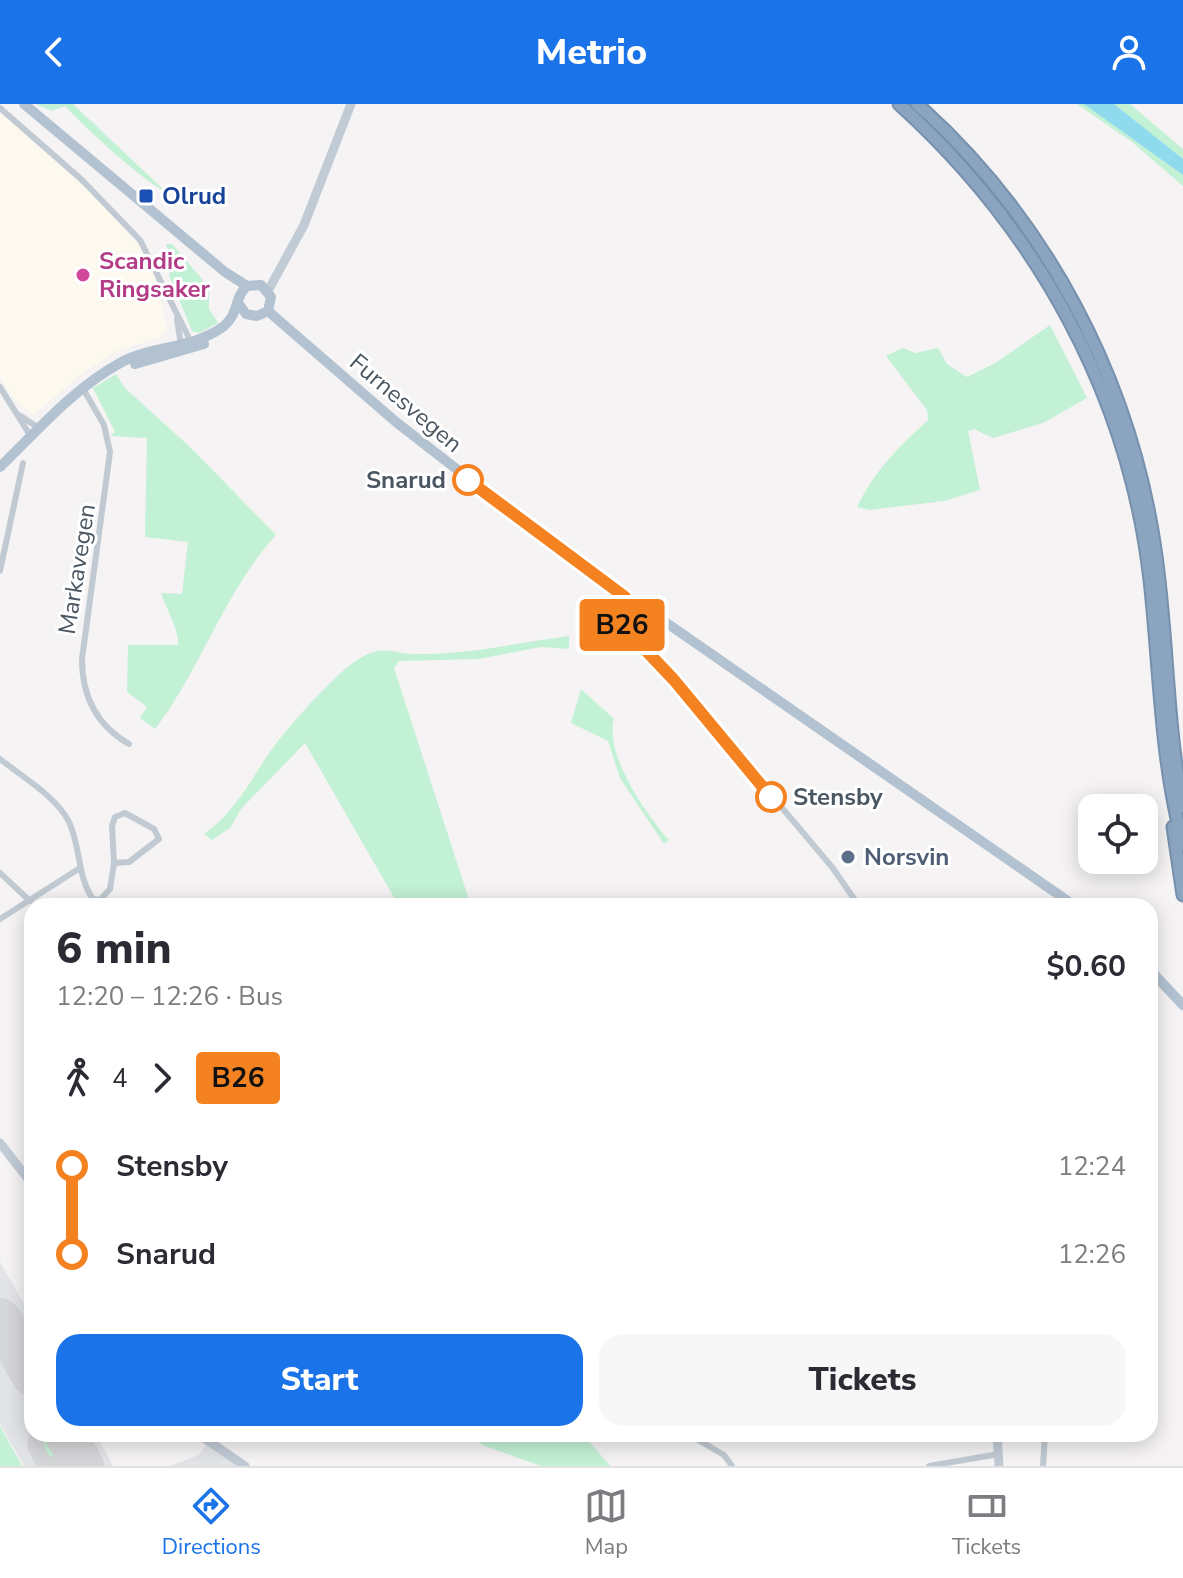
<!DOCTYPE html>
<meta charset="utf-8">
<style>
:root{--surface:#fff;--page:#f7f7f7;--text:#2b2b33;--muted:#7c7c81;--line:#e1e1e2;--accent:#1a73e8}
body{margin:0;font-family:"Nunito Sans",sans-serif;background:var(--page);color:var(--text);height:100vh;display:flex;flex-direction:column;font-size:30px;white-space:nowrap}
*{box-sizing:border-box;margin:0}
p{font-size:26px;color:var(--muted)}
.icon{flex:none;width:44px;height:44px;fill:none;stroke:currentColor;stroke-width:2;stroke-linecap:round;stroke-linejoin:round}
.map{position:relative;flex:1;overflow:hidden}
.panel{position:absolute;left:24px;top:794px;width:1134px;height:544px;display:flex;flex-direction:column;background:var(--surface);border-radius:24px;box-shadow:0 4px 20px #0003}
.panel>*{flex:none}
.badge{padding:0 16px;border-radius:6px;font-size:28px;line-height:52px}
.buttons{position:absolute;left:1078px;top:690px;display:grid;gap:16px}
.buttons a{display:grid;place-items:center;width:80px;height:80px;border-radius:16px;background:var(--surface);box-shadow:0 4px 20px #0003;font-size:40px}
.map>.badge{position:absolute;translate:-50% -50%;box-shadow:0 0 0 4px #fff}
.legs{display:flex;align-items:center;gap:12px;height:88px;padding:0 32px;font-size:26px}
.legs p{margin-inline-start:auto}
.head{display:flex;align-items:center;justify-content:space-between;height:136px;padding:0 32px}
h1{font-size:44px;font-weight:800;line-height:60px}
.cta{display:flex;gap:16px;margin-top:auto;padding:16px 32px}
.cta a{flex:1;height:92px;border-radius:24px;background:var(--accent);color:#fff;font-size:32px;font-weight:800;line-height:92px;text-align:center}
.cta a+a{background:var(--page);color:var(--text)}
ul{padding:0 32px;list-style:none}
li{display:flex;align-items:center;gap:28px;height:88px;font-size:30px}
li i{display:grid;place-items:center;width:12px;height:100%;margin:0 10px;background:currentColor}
li i::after{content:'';width:20px;height:20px;margin:-10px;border:6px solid;border-radius:50%;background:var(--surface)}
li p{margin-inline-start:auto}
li:first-child i{background:linear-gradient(#0000 50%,currentColor 0)}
li:last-child i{background:linear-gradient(currentColor 50%,#0000 0)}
header{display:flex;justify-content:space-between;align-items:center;height:104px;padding:0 32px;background:var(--accent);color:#fff;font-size:36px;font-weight:800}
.tabs{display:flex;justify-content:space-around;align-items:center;height:112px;border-top:2px solid var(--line);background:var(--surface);font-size:22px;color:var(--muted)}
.tabs a{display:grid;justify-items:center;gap:4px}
.tabs .current{color:var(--accent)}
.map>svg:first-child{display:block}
</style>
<header><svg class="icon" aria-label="back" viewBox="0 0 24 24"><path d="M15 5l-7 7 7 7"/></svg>Metrio<svg class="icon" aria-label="person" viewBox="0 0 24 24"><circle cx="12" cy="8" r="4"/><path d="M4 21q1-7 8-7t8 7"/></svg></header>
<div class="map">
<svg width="1183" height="1362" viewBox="0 0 1183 1362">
<rect width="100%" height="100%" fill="#f5f3f3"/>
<polygon fill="#fdf9ef" points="0,8 100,97 140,143 154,168 167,226 160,233 116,247 77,273 34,311 18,300 0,274"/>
<g fill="#e2e4e7">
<polygon points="0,1158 32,1214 32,1330 96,1330 113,1362 24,1362 0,1320"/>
<polygon points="206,1341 238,1362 170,1362 199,1351"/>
</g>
<g fill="#c3f1d5">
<path d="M36 0H73L164 86C147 81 79 18 65 2L51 7Z"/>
<polygon points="1077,0 1130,0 1183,45 1183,82 1132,38"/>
<polygon points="166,140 172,140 202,175 209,188 209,205 218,219 199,229 192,227 169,171 173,162"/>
<path d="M1050 221 1087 294 1043 319 993 334 974 325 968 327 980 386 944 397 869 406 857 403C875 366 898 344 928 316L927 306 886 252 903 244 915 249 938 244 947 260 967 273 997 258Z"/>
<path d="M116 270 125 284 191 344 276 431C224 488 201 565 155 625L140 614 147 603 127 588 128 541H178C179 525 166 505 161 489L182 490 188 438 145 433 147 334 110 332 115 328 93 284Z"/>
<path d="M569 532V545L541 543 478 555 399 557 394 564 471 802H399L305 639 241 705 230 724 212 736 204 730C243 703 256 661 287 626 306 604 340 564 366 551 384 542 395 549 413 550 467 551 516 539 569 532Z"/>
<path d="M581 585 614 615C604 649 646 711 669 736L664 740 620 674 608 637 571 619Z"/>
<polygon points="0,1322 22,1362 0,1362"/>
<polygon points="41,1330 60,1330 78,1362 48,1357 38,1339"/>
<polygon points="473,1330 583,1330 610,1362 541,1362 482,1341"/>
</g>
<polygon fill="#90daee" points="1084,0 1114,0 1183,55 1183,71"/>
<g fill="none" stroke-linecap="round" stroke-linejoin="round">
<polyline stroke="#d5d6d8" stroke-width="16" points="38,1330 35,1341 43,1358 56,1362"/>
<g stroke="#d5d6d8" stroke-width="42">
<polyline points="0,1215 32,1271"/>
<polyline points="65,1330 83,1362"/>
</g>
<g stroke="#7690ad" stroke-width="15">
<g id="motorway">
<path d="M899 0C1037 125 1129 290 1150 476 1160 565 1160 653 1183 740"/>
<path d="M917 0C1046 115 1130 274 1155 445 1168 531 1166 618 1183 703"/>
<polyline points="1173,723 1183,791"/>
</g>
</g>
<g stroke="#c1cad2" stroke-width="6">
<polyline points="0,4 81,75 140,136 191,238"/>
<polyline points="177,215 181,241"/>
<polyline points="0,283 31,333"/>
<path d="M82 283 104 321 110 348 82 555C82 592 96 621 129 640"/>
<polyline points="19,311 39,324"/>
<polyline points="0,467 23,359"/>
<polyline points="625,493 617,507 620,519 674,576 832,763 859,802"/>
<path d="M0 655C21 672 57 693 69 718 81 743 77 773 93 795L100 796 110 785 114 759"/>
<polygon points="125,709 154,725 159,735 129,758 114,759 112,722 115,713"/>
<polyline points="0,769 30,797"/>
<polyline points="0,815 80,764"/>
<polyline points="688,1330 724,1351 732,1362"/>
<polyline points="929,1362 999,1350"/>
<polyline points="1043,1362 1045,1330"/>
</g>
<g stroke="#c1cbd6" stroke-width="9">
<polyline points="268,187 304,121 351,0"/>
<polyline points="0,1039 32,1080"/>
<polyline points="198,1330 245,1362"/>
<polyline points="997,1330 999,1362"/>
</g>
<g stroke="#b3c2d1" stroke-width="10">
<polyline points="24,0 225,168 247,182"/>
<polyline points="268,207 396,318 557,443 1075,802"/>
<polyline points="135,260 204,240"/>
<path d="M0 363C38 326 73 285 120 259 152 241 194 245 224 222 239 210 234 193 247 182L261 181 271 193 268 207 257 212 246 210 239 200"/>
<polyline points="1150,866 1183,901"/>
</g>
<use href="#motorway" stroke="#8ba5c1" stroke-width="11"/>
</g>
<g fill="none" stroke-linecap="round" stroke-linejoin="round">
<g stroke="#fff" stroke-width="18">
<polyline id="line-1" points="468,376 625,493 617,507 620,519 674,576 771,693"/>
</g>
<use href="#line-1" stroke="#f58220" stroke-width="12"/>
</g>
<rect fill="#1a4fb4" stroke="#fff" stroke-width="3" x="138" y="84" width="16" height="16" rx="4"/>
<circle fill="#d1479c" stroke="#fff" stroke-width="3" cx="83" cy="171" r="8"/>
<g fill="#fff" stroke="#f58220" stroke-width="4">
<circle cx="468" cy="376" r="14"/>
<circle cx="771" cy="693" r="14"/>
</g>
<circle fill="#5c6f8a" stroke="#fff" stroke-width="3" cx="848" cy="753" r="8"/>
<g text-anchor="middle" stroke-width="6" stroke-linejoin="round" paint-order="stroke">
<g font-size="24" font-weight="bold" fill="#164399" stroke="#fff" text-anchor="start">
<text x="162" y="100">Olrud</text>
</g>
<g font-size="24" font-weight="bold" fill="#b23c85" stroke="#fff" text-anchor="start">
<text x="99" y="165">Scandic<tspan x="99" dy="28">Ringsaker</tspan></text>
</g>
<g font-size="24" fill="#4a5661" stroke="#fff">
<text transform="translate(406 299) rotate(40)" y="8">Furnesvegen</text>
<text transform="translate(77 465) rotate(-81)" y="8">Markavegen</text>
</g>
<g font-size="24" font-weight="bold" fill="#4a5661" stroke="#fff" text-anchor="end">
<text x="446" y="384">Snarud</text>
<text x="793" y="701" text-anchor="start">Stensby</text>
</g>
<g font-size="24" font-weight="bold" fill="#4e5e75" stroke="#fff" text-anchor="start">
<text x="864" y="761">Norsvin</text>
</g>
</g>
</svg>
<div class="buttons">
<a><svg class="icon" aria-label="locate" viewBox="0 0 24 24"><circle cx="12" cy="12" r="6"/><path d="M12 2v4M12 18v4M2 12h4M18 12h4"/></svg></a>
</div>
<b class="badge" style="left:622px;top:521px;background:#f58220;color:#111">B26</b>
<section class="panel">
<div class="head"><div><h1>6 min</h1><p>12:20 – 12:26 · Bus</p></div><b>$0.60</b></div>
<div class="legs"><svg class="icon" aria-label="walk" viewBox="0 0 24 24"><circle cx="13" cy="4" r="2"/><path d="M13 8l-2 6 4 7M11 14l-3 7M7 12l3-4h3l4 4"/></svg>4<svg class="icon" aria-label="forward" viewBox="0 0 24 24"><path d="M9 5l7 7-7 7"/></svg><b class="badge" style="background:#f58220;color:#111">B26</b></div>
<ul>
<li><i style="color:#f58220"></i><b>Stensby</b><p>12:24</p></li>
<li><i style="color:#f58220"></i><b>Snarud</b><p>12:26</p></li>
</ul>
<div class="cta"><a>Start</a><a>Tickets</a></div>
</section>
</div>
<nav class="tabs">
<a class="current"><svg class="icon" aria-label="directions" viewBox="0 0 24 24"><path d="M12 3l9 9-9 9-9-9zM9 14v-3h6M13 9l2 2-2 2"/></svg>Directions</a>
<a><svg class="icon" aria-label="map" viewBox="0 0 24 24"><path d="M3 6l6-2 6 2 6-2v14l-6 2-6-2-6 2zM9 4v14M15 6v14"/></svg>Map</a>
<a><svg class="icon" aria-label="tickets" viewBox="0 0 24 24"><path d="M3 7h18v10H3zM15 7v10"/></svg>Tickets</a>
</nav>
